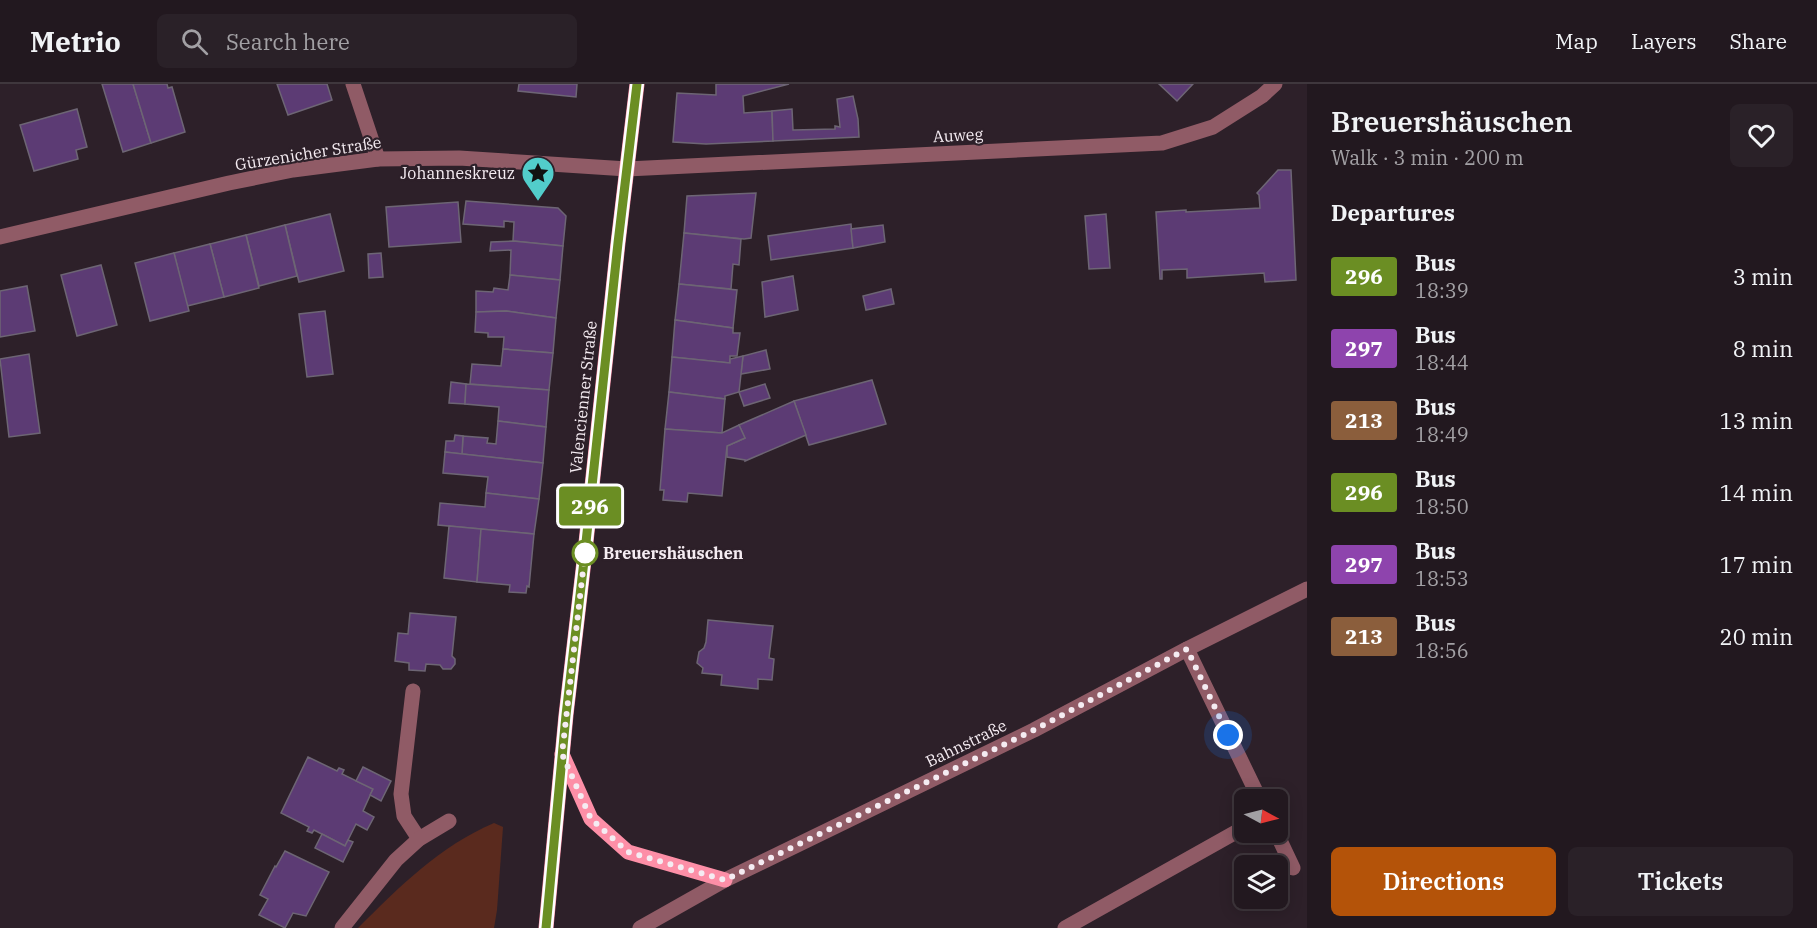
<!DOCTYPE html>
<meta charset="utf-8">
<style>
:root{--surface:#22181f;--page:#2a2128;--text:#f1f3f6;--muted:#a2a0a4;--line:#3f373d;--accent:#b45309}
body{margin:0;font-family:"IBM Plex Serif",serif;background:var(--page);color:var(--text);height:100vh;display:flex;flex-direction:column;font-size:22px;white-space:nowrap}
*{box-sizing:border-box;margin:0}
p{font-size:20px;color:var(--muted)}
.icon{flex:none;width:33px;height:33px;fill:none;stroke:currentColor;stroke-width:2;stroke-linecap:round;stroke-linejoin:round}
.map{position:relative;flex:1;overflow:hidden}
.sheet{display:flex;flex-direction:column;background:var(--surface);width:510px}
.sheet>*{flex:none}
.badge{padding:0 12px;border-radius:4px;font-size:21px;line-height:39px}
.needle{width:39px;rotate:97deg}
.fabs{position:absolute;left:1234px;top:705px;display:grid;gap:12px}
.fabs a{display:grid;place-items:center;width:54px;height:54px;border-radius:9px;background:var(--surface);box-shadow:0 3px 15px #0003,0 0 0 2px var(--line);font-size:30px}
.you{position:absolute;width:30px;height:30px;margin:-15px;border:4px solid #fff;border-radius:50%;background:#1a73e8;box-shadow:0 0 0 9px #1a73e833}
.map>.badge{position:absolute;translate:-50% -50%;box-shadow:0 0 0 3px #fff}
h2{padding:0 24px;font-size:22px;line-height:54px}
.round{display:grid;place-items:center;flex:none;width:63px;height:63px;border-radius:9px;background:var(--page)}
.headline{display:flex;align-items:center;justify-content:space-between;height:102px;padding:0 24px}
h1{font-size:28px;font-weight:600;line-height:45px}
.button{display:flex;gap:12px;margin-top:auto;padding:12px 24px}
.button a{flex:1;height:69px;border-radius:9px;background:var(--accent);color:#fff;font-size:24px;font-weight:600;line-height:69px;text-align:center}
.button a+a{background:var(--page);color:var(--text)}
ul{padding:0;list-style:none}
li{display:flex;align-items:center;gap:18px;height:72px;padding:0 24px}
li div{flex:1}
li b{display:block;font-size:22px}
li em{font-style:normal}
li .badge{min-width:66px;font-weight:700;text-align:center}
header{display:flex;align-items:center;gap:36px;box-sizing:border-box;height:84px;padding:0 30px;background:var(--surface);border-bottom:2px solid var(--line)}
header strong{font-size:28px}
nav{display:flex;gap:33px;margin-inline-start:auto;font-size:21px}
.search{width:420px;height:54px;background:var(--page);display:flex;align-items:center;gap:15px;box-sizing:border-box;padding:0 21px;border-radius:9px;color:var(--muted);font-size:22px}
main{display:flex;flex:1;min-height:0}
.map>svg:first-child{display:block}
</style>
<header>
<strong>Metrio</strong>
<div class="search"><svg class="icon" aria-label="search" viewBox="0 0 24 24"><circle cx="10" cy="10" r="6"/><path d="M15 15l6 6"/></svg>Search here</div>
<nav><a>Map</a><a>Layers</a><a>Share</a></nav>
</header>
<main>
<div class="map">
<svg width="1307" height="844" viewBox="0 0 1307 844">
<rect width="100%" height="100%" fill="#2d2029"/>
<path fill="#5a2a1e" d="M494 739 503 743 497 826 494 844H358C399 803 440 762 494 739Z"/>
<g fill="#5c3b74" stroke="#6d6574" stroke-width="1.5">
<polygon points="102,0 133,0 151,59 123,68"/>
<polygon points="133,0 167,0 168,4 172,3 185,48 151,59"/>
<polygon points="277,0 327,0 332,16 288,31"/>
<polygon points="519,0 577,0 576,13 518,7"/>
<polygon points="716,0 789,0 743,12 744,29 772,27 773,57 706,60 673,58 677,9 716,11"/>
<polygon points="1159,0 1193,0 1177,17"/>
<polygon points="853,12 858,35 859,53 773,57 772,27 792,25 793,46 835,45 835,42 840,43 837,15"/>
<polygon points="77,25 87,63 76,66 78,75 34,87 20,41"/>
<polygon points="1278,86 1291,86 1296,196 1265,198 1264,189 1187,194 1187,185 1162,186 1162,195 1160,195 1156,128 1186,126 1186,128 1260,124 1259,111 1257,109"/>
<polygon points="756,109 751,154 744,155 684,149 687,112"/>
<polygon points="466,117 558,124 566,132 563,162 513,157 514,138 504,137 504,143 463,140"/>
<polygon points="458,118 461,158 389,163 386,123"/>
<polygon points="330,130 344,187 299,198 285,141"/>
<polygon points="1106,130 1110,184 1089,185 1085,132"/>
<polygon points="851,140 853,164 771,176 768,152"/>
<polygon points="285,141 297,192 259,202 246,151"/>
<polygon points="883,141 885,158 853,164 851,145"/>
<polygon points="684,149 741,155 739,181 733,180 731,205 679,200"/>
<polygon points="246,151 259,204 224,213 210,160"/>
<polygon points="513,157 563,162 560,196 510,191 511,166 490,167 491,158"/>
<polygon points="210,160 224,213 187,222 174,169"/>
<polygon points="174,169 189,227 150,237 135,179"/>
<polygon points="381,169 383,193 369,194 368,170"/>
<polygon points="101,181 117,241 77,252 61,191"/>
<polygon points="510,191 560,196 556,234 506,227 476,228 476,207 493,208 494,204 508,206"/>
<polygon points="793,192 798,226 765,233 762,198"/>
<polygon points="679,200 737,206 733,244 675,236"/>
<polygon points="27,202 35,247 0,253 0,207"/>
<polygon points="891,205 894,220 866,226 863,212"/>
<polygon points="325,227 333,290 307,293 299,230"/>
<polygon points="506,227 556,234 553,269 503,265 504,253 488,253 488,249 475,248 476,228"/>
<polygon points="675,236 733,244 733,249 740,249 737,272 730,272 730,279 672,273"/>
<polygon points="503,265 553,269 549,306 470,300 472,280 501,282"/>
<polygon points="766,266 770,285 741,290 743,272"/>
<polygon points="29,270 40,349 9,353 0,275"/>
<polygon points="743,272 739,308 725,312 725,315 669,308 672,273 730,279 730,275"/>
<polygon points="872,296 886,340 809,361 794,317"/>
<polygon points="451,298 466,300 465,320 449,319"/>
<polygon points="466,300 549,306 546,343 498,337 499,323 465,320"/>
<polygon points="765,300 770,314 744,322 739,308"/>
<polygon points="669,308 725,315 722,349 665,345"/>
<polygon points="794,317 806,351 745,377 745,376 727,373 727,362 745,354 739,341"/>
<polygon points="498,337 546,343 543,379 462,370 463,352 488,354 487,359 496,360"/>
<polygon points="739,341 745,354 727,362 722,412 688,409 687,418 663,416 664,406 660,406 665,345 722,349"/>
<polygon points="455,351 463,352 462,370 445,368 446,357 454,357"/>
<polygon points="445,368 543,379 539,415 486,409 488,393 443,389"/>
<polygon points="486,409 539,415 534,450 438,441 440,419 485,423"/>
<polygon points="449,442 481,445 477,498 444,494"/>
<polygon points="481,445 534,450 529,503 527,502 526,509 509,508 510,501 477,498"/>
<polygon points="410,529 456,533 452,572 455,575 455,580 451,585 443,585 440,581 426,580 425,587 409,586 409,579 395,577 398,549 408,550"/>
<polygon points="708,536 773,542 769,574 774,575 772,596 758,595 758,605 721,601 722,591 702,589 703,584 697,579 699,568 704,564 706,558"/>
<polygon points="308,673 337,687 339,684 344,686 342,690 373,705 363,727 374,733 367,746 356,740 345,762 314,746 312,749 307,747 309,743 281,729"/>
<polygon points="363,683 391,697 381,717 370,711 373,705 356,697"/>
<polygon points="322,750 345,762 348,756 353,758 343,778 315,764"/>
<polygon points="285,767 329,788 306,832 293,829 285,844 259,831 268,815 260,811 275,782 276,783"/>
</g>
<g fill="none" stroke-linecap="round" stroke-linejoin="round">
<g stroke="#905b66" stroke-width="15">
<polyline points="413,607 401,710 404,732 419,755"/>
<polyline points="342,844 396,776 419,755 449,737"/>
<polyline points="1065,844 1245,743"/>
</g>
<g stroke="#905b66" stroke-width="15">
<polyline points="353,0 378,75"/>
<polyline points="0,153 229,99 293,86 378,75 459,74 627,85 1162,59 1213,43 1262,12 1275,0"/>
<polyline points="1187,565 1260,716"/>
<polyline points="1276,748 1293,784"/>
<polyline points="640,844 725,796 1034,646 1187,565 1307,505"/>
</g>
<g stroke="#fd8fa7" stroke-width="15">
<polyline points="562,670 591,735 628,768 725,796"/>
<polyline points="546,844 566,631 584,477 618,159 637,0"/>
</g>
</g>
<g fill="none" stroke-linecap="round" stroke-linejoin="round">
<g stroke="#fff" stroke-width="14">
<polyline id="line" points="546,844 566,631 584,477 618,159 637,0"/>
</g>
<use href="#line" stroke="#6b8e23" stroke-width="9"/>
<polyline stroke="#f5ecf2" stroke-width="6" stroke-dasharray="0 10.8" points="585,469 562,670 591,735 628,768 725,796 1034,646 1187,565 1228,651"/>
</g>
<defs>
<g id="sight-pin" transform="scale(1.725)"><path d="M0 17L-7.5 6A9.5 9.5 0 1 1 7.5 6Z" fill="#52cdcb" stroke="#2d2029"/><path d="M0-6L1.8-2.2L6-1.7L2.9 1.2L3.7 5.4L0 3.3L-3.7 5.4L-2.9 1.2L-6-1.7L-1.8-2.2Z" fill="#111"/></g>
</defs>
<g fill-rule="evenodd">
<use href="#sight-pin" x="538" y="89"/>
</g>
<circle fill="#fff" stroke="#6b8e23" stroke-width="3" cx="585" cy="469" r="12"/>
<g text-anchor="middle" stroke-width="4.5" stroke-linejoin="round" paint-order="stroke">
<g font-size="16" fill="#f5ecf2" stroke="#2d2029">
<text transform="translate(958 51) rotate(-3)" y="6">Auweg</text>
<text transform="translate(308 69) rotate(-9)" y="6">Gürzenicher Straße</text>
<text transform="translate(583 313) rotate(-84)" y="6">Valencienner Straße</text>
<text transform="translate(966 659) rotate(-26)" y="6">Bahnstraße</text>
</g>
<g font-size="16" fill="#f5ecf2" stroke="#2d2029" text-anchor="end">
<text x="515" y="95">Johanneskreuz</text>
</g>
<g font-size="16" font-weight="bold" fill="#f5ecf2" stroke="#2d2029" text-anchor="start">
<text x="603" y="475">Breuershäuschen</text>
</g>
</g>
</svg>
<div class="fabs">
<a><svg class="needle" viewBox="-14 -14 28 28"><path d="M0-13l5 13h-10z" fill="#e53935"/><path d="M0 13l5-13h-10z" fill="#a2a0a4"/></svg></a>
<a><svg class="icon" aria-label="layers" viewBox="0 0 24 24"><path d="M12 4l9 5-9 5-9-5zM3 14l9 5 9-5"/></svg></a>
</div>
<div class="you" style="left:1228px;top:651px"></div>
<b class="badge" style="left:590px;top:422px;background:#6b8e23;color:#fff">296</b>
</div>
<section class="sheet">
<div class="headline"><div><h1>Breuershäuschen</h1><p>Walk · 3 min · 200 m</p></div><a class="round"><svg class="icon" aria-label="heart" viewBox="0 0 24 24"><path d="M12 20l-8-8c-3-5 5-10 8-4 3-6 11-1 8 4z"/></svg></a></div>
<h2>Departures</h2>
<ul>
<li><span class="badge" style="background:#6b8e23;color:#fff">296</span><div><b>Bus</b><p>18:39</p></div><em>3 min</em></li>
<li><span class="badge" style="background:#8e44ad;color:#fff">297</span><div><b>Bus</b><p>18:44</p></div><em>8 min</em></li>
<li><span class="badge" style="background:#8b5e3c;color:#fff">213</span><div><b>Bus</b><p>18:49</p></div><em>13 min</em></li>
<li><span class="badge" style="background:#6b8e23;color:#fff">296</span><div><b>Bus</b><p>18:50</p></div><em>14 min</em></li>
<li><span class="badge" style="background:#8e44ad;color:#fff">297</span><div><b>Bus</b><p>18:53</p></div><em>17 min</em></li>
<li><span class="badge" style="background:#8b5e3c;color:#fff">213</span><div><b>Bus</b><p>18:56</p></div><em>20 min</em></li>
</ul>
<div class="button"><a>Directions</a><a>Tickets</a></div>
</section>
</main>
